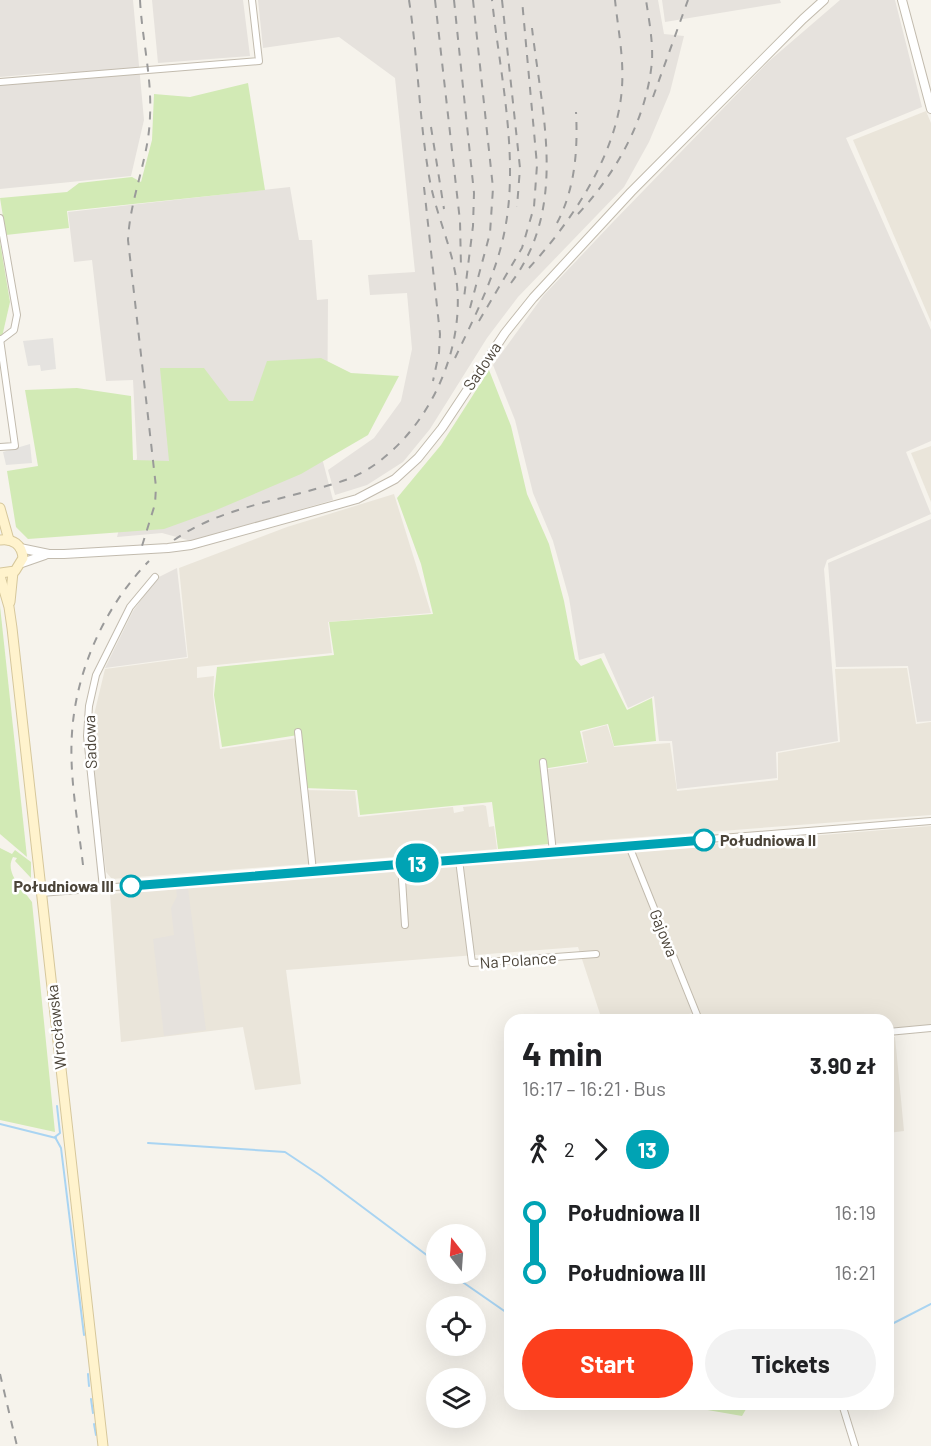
<!DOCTYPE html>
<meta charset="utf-8">
<style>
:root{--surface:#fff;--page:#f2f2f2;--text:#202124;--muted:#757577;--accent:#fc3f1d}
body{margin:0;font-family:Barlow,sans-serif;background:var(--page);color:var(--text);height:100vh;display:flex;flex-direction:column;font-size:22px;white-space:nowrap}
*{box-sizing:border-box;margin:0}
p{font-size:20px;color:var(--muted)}
.icon{flex:none;width:33px;height:33px;fill:none;stroke:currentColor;stroke-width:2;stroke-linecap:round;stroke-linejoin:round}
.map{position:relative;flex:1;overflow:hidden}
.drawer{position:absolute;left:504px;top:1014px;width:390px;height:396px;display:flex;flex-direction:column;background:var(--surface);border-radius:18px;box-shadow:0 6px 24px #0002}
.drawer>*{flex:none}
.badge{padding:0 12px;border-radius:20px;font-size:21px;line-height:39px}
.needle{width:39px;rotate:343deg}
.fabs{position:absolute;left:426px;top:1224px;display:grid;gap:12px}
.fabs a{display:grid;place-items:center;width:60px;height:60px;border-radius:50%;background:var(--surface);box-shadow:0 6px 24px #0002;font-size:30px}
.map>.badge{position:absolute;translate:-50% -50%;box-shadow:0 0 0 3px #fff}
.legs{display:flex;align-items:center;gap:9px;height:66px;padding:0 18px;font-size:20px}
.legs p{margin-inline-start:auto}
.summary{display:flex;align-items:center;justify-content:space-between;height:102px;padding:0 18px}
h1{font-size:33px;font-weight:700;line-height:45px}
.action{display:flex;gap:12px;margin-top:auto;padding:12px 18px}
.action a{flex:1;height:69px;border-radius:36px;background:var(--accent);color:#fff;font-size:24px;font-weight:700;line-height:69px;text-align:center}
.action a+a{background:var(--page);color:var(--text)}
ul{padding:0 18px;list-style:none}
li{display:flex;align-items:center;gap:21px;height:60px;font-size:22px}
li i{display:grid;place-items:center;width:9px;height:100%;margin:0 8px;background:currentColor}
li i::after{content:'';width:15px;height:15px;margin:-8px;border:4px solid;border-radius:50%;background:var(--surface)}
li p{margin-inline-start:auto}
li:first-child i{background:linear-gradient(#0000 50%,currentColor 0)}
li:last-child i{background:linear-gradient(currentColor 50%,#0000 0)}
.map>svg:first-child{display:block}
</style>
<div class="map">
<svg width="931" height="1446" viewBox="0 0 931 1446">
<rect width="100%" height="100%" fill="#f6f3ec"/>
<g fill="#eae5da">
<polygon points="926,111 931,123 931,322 853,140"/>
<polygon points="931,446 931,502 911,453"/>
<polygon points="394,494 431,613 328,622 332,653 197,667 197,678 214,676 213,695 220,749 297,738 303,790 355,791 358,817 453,807 454,813 464,811 463,807 483,805 486,806 489,827 494,826 497,849 112,879 106,872 92,755 93,719 105,669 188,658 179,568 287,527"/>
<polygon points="907,668 916,724 931,722 931,815 550,844 543,770 588,763 582,732 607,725 614,747 670,743 677,791 778,780 778,753 840,742 835,669"/>
<polygon points="931,826 931,1025 888,1028 888,1020 700,1020 697,1012 664,1020 602,1020 578,947 286,970 301,1084 255,1090 243,1027 121,1042 110,894"/>
<polygon points="895,1037 904,1131 888,1133 888,1038"/>
</g>
<g fill="#e6e2dd">
<polygon points="0,0 133,0 144,120 131,176 0,189 0,82 124,71 45,73 0,77"/>
<polygon points="152,0 243,0 250,56 158,63"/>
<polygon points="258,0 658,0 664,34 684,36 670,92 649,142 624,187 518,297 487,338 430,429 403,462 367,485 335,495 328,470 374,438 401,401 412,349 407,293 370,295 368,275 415,272 395,78 339,37 263,48"/>
<polygon points="662,0 780,0 781,3 665,22"/>
<polygon points="840,0 895,0 922,107 846,138 931,330 931,441 906,452 931,514 827,560 824,569 838,741 776,752 777,778 677,789 672,741 659,741 654,696 628,708 604,653 579,660 569,598 553,541 533,493 515,420 493,365 543,296 612,223 768,62"/>
<polygon points="290,187 299,240 312,240 317,300 328,299 327,449 321,454 333,500 191,541 162,533 117,537 137,458 133,380 106,381 92,260 74,262 68,212"/>
<polygon points="931,519 931,721 917,722 908,666 836,667 828,563"/>
<polygon points="177,568 187,657 105,668 133,611 157,578"/>
<polygon points="188,888 206,1030 164,1036 153,939 174,935 171,908 177,896 176,889"/>
</g>
<g fill="#d2eab5">
<polygon points="248,83 265,190 67,211 69,228 6,235 0,198 67,192 79,183 132,177 141,182 152,140 154,94 190,97"/>
<polygon points="0,242 10,302 2,337 0,336"/>
<polygon points="321,358 351,373 399,376 368,435 301,474 214,511 164,529 28,539 16,527 7,471 38,466 25,390 77,388 131,396 133,460 169,461 160,368 204,368 229,401 253,401 267,361"/>
<polygon points="489,370 511,426 527,494 549,544 564,601 575,659 581,666 601,658 627,710 652,698 656,741 614,746 608,724 580,731 587,762 542,769 548,844 498,849 492,802 360,815 357,790 305,788 298,735 222,747 214,695 217,667 334,655 329,622 433,614 421,564 397,498 441,445"/>
<polygon points="0,606 27,857 0,834"/>
<path d="M0 848 12 854 15 850 31 862V878L15 861 17 858 13 857C4 873 23 889 32 902L55 1132 0 1120Z"/>
<polygon points="673,1404 749,1404 742,1416"/>
</g>
<g fill="#e5e3e0">
<polygon points="53,338 56,369 41,371 40,365 28,366 23,341"/>
<polygon points="30,444 32,463 6,465 3,452"/>
</g>
<g fill="none" stroke-linecap="round" stroke-linejoin="round">
<g stroke="#a9d4f2" stroke-width="2">
<polyline points="57,1106 60,1133 55,1137 61,1148 84,1335"/>
<polyline points="0,1124 56,1138"/>
<polyline points="148,1143 285,1152 321,1176 436,1262"/>
<polyline points="451,1274 510,1315"/>
<polyline points="888,1326 931,1304"/>
<polyline points="88,1374 89,1386"/>
<polyline points="91,1399 93,1413"/>
<polyline points="94,1424 96,1435"/>
</g>
<g stroke="#c2bbae" stroke-width="8">
<g id="minor">
<polyline points="0,82 259,61 252,0"/>
<polyline points="0,218 17,315 14,330 2,339"/>
<polyline points="0,339 15,446 0,447"/>
<polyline points="298,732 313,871"/>
<polyline points="543,762 553,852"/>
<polyline points="629,846 699,1020"/>
<polyline points="459,860 472,963 596,954"/>
<polyline points="401,864 405,925"/>
<polyline points="103,888 87,736 89,706 96,675 130,607 155,577"/>
<polyline points="41,893 931,821"/>
<polyline points="888,1032 931,1028"/>
<polyline points="842,1404 855,1446"/>
</g>
</g>
<g stroke="#c2bbae" stroke-width="10">
<g id="tertiary">
<polyline points="902,0 931,109"/>
<polyline points="20,548 49,554 64,554 168,548 191,545 357,499 395,479 418,458 442,428 505,333 533,298 631,192 803,19 824,0"/>
<polyline points="22,563 45,555"/>
</g>
</g>
<g stroke="#d6c79b" stroke-width="11">
<g id="secondary">
<polyline points="0,508 9,540"/>
<path d="M0 540C13 538 22 545 23 558L15 571 0 573"/>
<polyline points="0,576 9,607 12,628 103,1446"/>
<polyline points="10,602 13,572"/>
</g>
</g>
<use href="#minor" stroke="#fff" stroke-width="6"/>
<use href="#tertiary" stroke="#fff" stroke-width="8"/>
<use href="#secondary" stroke="#fff3cd" stroke-width="9"/>
<g stroke="#9a9a9a" stroke-width="2" stroke-dasharray="8 8" stroke-linecap="butt">
<path d="M140 0C142 39 152 77 150 116 149 159 130 197 128 240L156 487 155 504 142 546"/>
<polyline points="435,0 460,221 461,268"/>
<polyline points="454,0 474,193 473,226 464,298"/>
<polyline points="502,0 520,168 517,207"/>
<polyline points="653,97 688,0"/>
<polyline points="431,127 444,209"/>
<polyline points="424,187 440,334 439,353 433,381"/>
<path d="M578 214C617 172 647 118 652 61 653 41 649 20 646 0"/>
<path d="M557 223C575 189 578 150 576 112"/>
<path d="M529 268C572 221 618 153 622 87 624 58 618 29 615 0"/>
<path d="M511 283C568 207 542 115 532 28"/>
<polyline points="470,308 490,233 493,188 473,0"/>
<polyline points="479,321 522,248 534,207 537,165 522,0"/>
<path d="M455 358C474 318 495 277 504 234 520 160 500 74 492 0"/>
<path d="M174 540C213 513 259 504 305 492 325 486 346 482 365 471 425 435 464 356 457 285 453 248 435 213 429 176 419 118 418 58 409 0"/>
<path d="M83 865C78 822 69 776 72 733 76 670 105 606 149 561"/>
<polyline points="0,1374 17,1446"/>
</g>
</g>
<g fill="none" stroke-linecap="round" stroke-linejoin="round">
<g stroke="#fff" stroke-width="14">
<polyline id="line-1" points="131,886 704,840"/>
</g>
<use href="#line-1" stroke="#00a3b4" stroke-width="9"/>
</g>
<g fill="#fff" stroke="#00a3b4" stroke-width="3">
<circle cx="704" cy="840" r="10"/>
<circle cx="131" cy="886" r="10"/>
</g>
<g text-anchor="middle" stroke-width="5" stroke-linejoin="round" paint-order="stroke">
<g font-size="16" fill="#4b4439" stroke="#fff">
<text transform="translate(482 366) rotate(-56)" y="6">Sadowa</text>
<text transform="translate(90 742) rotate(-92)" y="6">Sadowa</text>
<text transform="translate(664 933) rotate(68)" y="6">Gajowa</text>
<text transform="translate(518 960) rotate(-4)" y="6">Na Polance</text>
<text transform="translate(56 1027) rotate(-96)" y="6">Wrocławska</text>
</g>
<g font-size="16" font-weight="bold" fill="#4b4439" stroke="#fff" text-anchor="start">
<text x="720" y="846">Południowa II</text>
<text x="114" y="892" text-anchor="end">Południowa III</text>
</g>
</g>
</svg>
<div class="fabs">
<a><svg class="needle" viewBox="-14 -14 28 28"><path d="M0-13l5 13h-10z" fill="#e53935"/><path d="M0 13l5-13h-10z" fill="#757577"/></svg></a>
<a><svg class="icon" aria-label="locate" viewBox="0 0 24 24"><circle cx="12" cy="12" r="6"/><path d="M12 2v4M12 18v4M2 12h4M18 12h4"/></svg></a>
<a><svg class="icon" aria-label="layers" viewBox="0 0 24 24"><path d="M12 4l9 5-9 5-9-5zM3 14l9 5 9-5"/></svg></a>
</div>
<b class="badge" style="left:417px;top:863px;background:#00a3b4;color:#fff">13</b>
<section class="drawer">
<div class="summary"><div><h1>4 min</h1><p>16:17 – 16:21 · Bus</p></div><b>3.90 zł</b></div>
<div class="legs"><svg class="icon" aria-label="walk" viewBox="0 0 24 24"><circle cx="13" cy="4" r="2"/><path d="M13 8l-2 6 4 7M11 14l-3 7M7 12l3-4h3l4 4"/></svg>2<svg class="icon" aria-label="forward" viewBox="0 0 24 24"><path d="M9 5l7 7-7 7"/></svg><b class="badge" style="background:#00a3b4;color:#fff">13</b></div>
<ul>
<li><i style="color:#00a3b4"></i><b>Południowa II</b><p>16:19</p></li>
<li><i style="color:#00a3b4"></i><b>Południowa III</b><p>16:21</p></li>
</ul>
<div class="action"><a>Start</a><a>Tickets</a></div>
</section>
</div>
